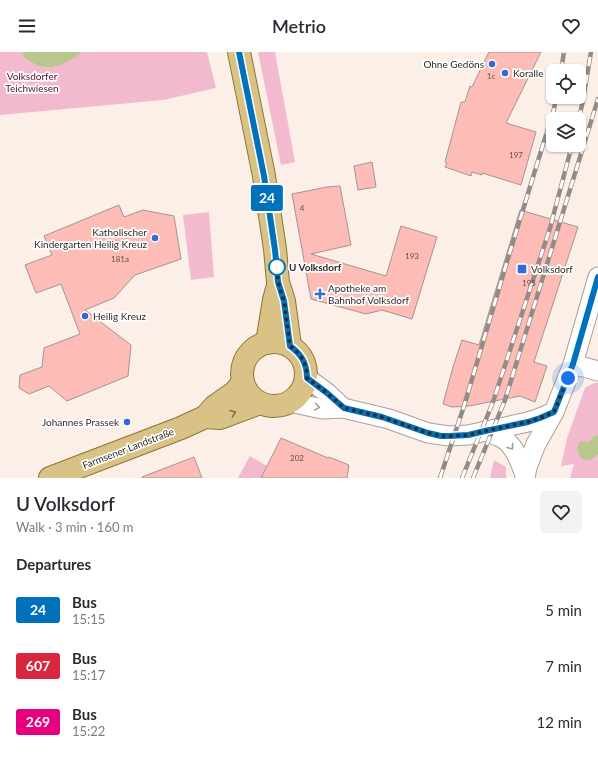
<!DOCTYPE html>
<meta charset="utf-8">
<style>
:root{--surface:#fff;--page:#f2f2f3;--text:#2b2b33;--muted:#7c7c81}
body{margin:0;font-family:Lato,sans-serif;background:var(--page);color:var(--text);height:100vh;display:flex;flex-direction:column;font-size:15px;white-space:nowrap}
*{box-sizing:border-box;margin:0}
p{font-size:13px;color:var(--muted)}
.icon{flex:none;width:22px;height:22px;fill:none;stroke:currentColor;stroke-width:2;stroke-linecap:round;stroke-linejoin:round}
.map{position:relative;height:426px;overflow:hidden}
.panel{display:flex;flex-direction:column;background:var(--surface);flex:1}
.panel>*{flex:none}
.badge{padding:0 8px;border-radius:3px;font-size:14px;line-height:26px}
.tools{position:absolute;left:546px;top:12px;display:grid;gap:8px}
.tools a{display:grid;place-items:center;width:40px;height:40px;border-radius:6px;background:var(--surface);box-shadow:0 1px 3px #0004;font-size:20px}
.you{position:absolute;width:20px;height:20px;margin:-10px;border:3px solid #fff;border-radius:50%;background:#1a73e8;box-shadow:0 0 0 6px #1a73e833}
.map>.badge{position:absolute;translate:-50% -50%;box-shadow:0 0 0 2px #fff}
h2{padding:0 16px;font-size:15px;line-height:36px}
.round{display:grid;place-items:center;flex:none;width:42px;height:42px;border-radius:6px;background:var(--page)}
.summary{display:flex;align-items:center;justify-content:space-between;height:68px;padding:0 16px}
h1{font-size:19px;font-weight:600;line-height:30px}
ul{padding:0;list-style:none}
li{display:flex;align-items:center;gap:12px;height:56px;padding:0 16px}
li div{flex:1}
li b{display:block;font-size:15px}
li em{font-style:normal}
li .badge{min-width:44px;font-weight:700;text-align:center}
header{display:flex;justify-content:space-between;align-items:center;height:52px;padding:0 16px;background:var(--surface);font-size:18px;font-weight:600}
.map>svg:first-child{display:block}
</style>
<header><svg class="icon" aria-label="menu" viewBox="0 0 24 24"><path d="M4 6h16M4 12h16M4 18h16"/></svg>Metrio<svg class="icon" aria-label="heart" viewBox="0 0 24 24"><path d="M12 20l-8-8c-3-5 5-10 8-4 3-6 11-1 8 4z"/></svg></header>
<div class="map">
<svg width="598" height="426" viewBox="0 0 598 426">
<rect width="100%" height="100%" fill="#fcefe7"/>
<g fill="#f3bacf">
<polygon points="0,0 207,0 216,36 163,48 0,63"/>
<polygon points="258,0 275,0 295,110 281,113"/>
<polygon points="209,160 214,225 191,228 183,163"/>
<polygon points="594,331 598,331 598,383 594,384 589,390 579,392 579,394 594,407 598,403 598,426 570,426 574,412 561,414 567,386 585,336"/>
<polygon points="250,404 267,414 261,426 238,426"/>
<polygon points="494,408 506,415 506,426 490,426"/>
</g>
<g fill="#b9c68e">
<polygon points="22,0 82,0 79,3 61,13 50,15 38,14 25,6"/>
<path d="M598 383V403C586 415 572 403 580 389L589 390 594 384Z"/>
</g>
<g fill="#fdbdb6" stroke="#a39492">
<polygon points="489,0 541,0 506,71 536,80 521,133 482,121 482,123 472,120 471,124 445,115 447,111 445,110 461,50 465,50 470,34 472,35"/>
<polygon points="372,110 376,135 358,138 354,114"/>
<polygon points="340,134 351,193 311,202 386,224 401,174 437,185 412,267 382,258 366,262 311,247 292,142 327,135"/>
<polygon points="119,153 124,165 143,158 174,164 181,207 135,223 114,246 85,258 131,293 128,324 67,349 49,334 29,342 19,336 20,323 42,315 44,296 80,282 61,232 36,241 25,213 52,203 44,184"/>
<polygon points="520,158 578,175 534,310 547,314 535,350 520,344 469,354 452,355 443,352 453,315 462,288 479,293"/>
<polygon points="281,386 328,406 329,405 349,413 347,426 261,426"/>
<polygon points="194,405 202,426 142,426 142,425"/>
</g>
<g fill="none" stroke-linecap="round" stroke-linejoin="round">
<g stroke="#aca098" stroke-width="21">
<g id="minor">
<polyline points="573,312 598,319"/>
<polyline points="307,326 327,341 343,356"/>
<polyline points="290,350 322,357 343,356 389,367 428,381 449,384 468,383 528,370 540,366 554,360"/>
<path d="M485 379C490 381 496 383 500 385 514 391 520 410 525 423"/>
<polyline points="525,426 527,415 536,392 554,360 573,312 598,225"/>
</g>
</g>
<g stroke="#8d7331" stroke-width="24">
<g id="major">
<polyline points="239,0 264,124 275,197 278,230 284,249 290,294"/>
<circle cx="274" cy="322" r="32"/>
<polyline points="267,291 274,248 277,237"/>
<polyline points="205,365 215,354 235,340 243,330"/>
<polyline points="50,426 181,376 205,365 220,366 260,351"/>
</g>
</g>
<use href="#minor" stroke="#fff" stroke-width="19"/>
<use href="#major" stroke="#d9c286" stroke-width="22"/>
<g stroke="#948b86" stroke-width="4.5">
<g id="rail">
<polyline points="561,19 564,0"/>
<polyline points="579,67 583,48 591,0"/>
<polyline points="440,426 464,354 506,213 554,57 556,45"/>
<polyline points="462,426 493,350 550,176 572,93"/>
<polyline points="473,426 505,348 598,47"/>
</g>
</g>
<use href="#rail" stroke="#fff" stroke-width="3" stroke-dasharray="9" stroke-linecap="butt"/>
</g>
<defs><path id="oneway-chevron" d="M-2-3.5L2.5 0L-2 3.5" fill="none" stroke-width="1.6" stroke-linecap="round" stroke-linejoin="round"/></defs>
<g stroke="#a19f9e">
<use href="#oneway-chevron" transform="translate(317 355) rotate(9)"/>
<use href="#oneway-chevron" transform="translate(511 395) rotate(53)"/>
</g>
<use stroke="#7b6e52" href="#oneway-chevron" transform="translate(233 361) rotate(-21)"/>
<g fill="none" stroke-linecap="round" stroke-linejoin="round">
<g stroke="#fff" stroke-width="9">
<path id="line" d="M239 0 264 124 275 198 278 230 284 249 290 294C301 302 307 311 307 326L327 341 344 356 382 365 428 381 441 384H449L468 383 485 379 528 370 540 366 554 360 573 312 598 225"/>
</g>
<use href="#line" stroke="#0072bc" stroke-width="6"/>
<path stroke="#2f2a27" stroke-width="4" stroke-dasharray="0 7.2" d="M277 215V213L278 230 284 249 290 294C301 302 307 311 307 326L327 341 344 356 382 365 428 381 441 384H449L468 383 485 379 528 370 540 366 554 360 568 326"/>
</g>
<g fill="#3269d7" stroke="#fff" stroke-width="1.5">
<circle cx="492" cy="12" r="4"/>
<circle cx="505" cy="21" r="4"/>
<circle cx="155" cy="186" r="4"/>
<rect x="517" y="212" width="10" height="10" rx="2"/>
<path d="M318 236h4v4h4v4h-4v4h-4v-4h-4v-4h4z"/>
<circle cx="85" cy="264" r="4"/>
<circle cx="127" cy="370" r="4"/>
</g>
<circle fill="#fff" stroke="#0072bc" stroke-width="2" cx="277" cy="215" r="8"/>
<g text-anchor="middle" stroke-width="3.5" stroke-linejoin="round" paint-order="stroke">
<g font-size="8" fill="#624f4b">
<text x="491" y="27">1c</text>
<text x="516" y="106">197</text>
<text x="302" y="159">4</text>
<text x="412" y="207">193</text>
<text x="120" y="210">181a</text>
<text x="529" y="234">195</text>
<text x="297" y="409">202</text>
</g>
<g font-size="10" fill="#2f2a27" stroke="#fff" text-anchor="start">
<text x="484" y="16" text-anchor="end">Ohne Gedöns</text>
<text x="513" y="25">Koralle</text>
<text x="147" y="184" text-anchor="end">Katholischer<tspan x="147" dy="12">Kindergarten Heilig Kreuz</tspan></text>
<text x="531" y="221">Volksdorf</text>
<text x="328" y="240">Apotheke am<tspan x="328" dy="12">Bahnhof Volksdorf</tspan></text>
<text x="93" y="268">Heilig Kreuz</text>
<text x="119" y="374" text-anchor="end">Johannes Prassek</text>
</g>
<g font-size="10" fill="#561134" stroke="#fff">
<text x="32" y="28">Volksdorfer<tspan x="32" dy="12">Teichwiesen</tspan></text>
</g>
<g font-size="10" font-weight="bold" fill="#2f2a27" stroke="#fff" text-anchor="start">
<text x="289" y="219">U Volksdorf</text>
</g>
<g font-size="10" fill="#2f2a27" stroke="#fff">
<text transform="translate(128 396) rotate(-21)" y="4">Farmsener Landstraße</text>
</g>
</g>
</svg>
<div class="tools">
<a><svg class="icon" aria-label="locate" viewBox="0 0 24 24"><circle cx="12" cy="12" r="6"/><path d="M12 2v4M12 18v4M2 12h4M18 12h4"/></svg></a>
<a><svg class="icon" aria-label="layers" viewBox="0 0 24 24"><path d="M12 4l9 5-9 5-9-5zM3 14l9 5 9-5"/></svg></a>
</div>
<div class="you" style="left:568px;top:326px"></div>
<b class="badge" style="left:267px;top:146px;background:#0072bc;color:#fff">24</b>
</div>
<section class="panel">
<div class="summary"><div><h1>U Volksdorf</h1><p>Walk · 3 min · 160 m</p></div><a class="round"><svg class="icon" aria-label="heart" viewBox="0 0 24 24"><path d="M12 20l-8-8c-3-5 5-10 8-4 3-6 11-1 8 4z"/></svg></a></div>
<h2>Departures</h2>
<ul>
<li><span class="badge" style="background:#0072bc;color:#fff">24</span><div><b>Bus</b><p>15:15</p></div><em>5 min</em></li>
<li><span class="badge" style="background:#d7263d;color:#fff">607</span><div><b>Bus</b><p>15:17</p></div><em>7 min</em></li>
<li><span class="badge" style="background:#e6007e;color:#fff">269</span><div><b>Bus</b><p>15:22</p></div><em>12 min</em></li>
</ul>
</section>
